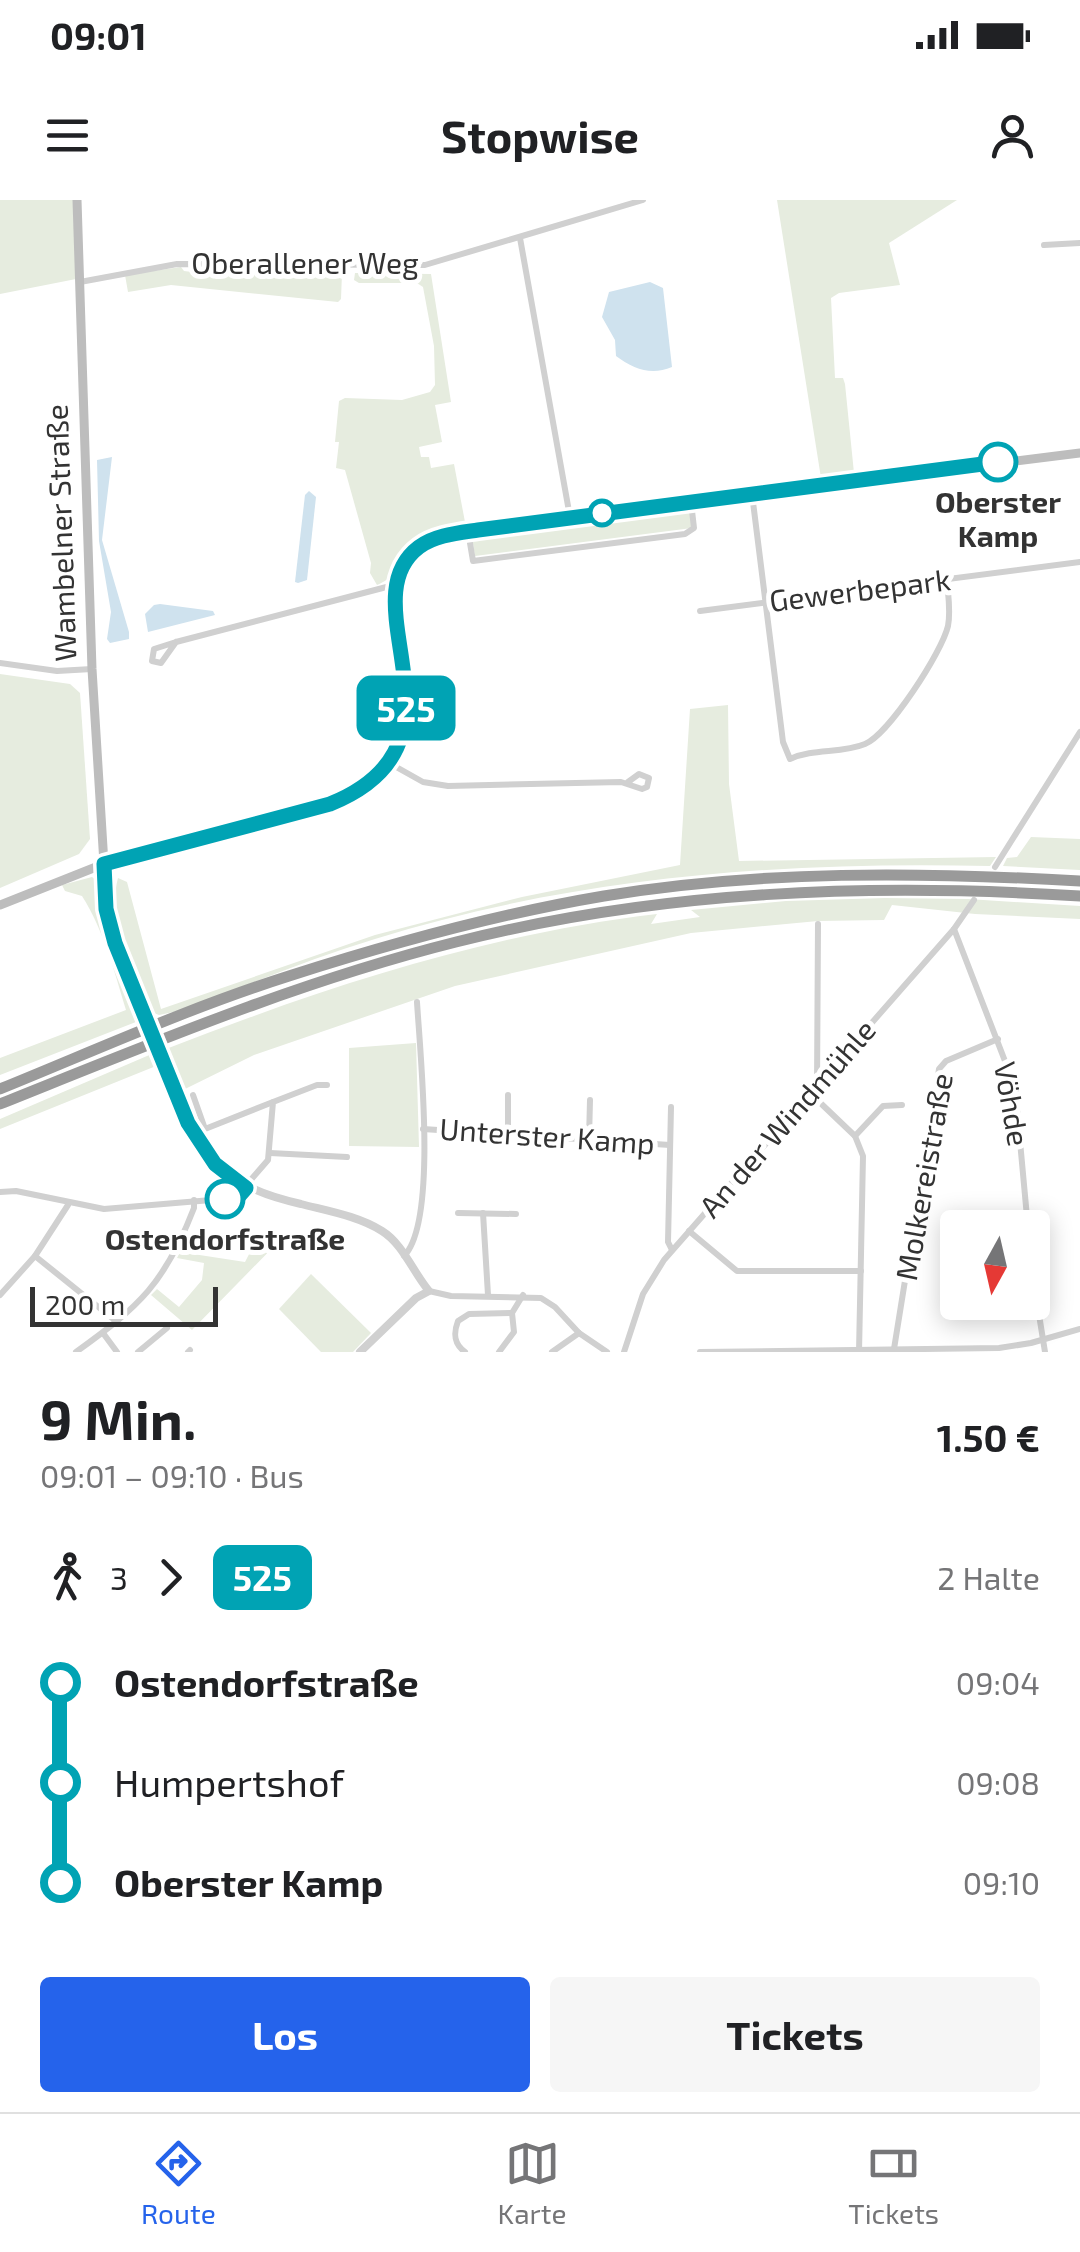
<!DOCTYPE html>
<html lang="de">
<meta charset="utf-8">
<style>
:root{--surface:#fff;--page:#f6f6f6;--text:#202124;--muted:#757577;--line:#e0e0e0;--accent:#2563eb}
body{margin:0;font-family:"Exo 2",sans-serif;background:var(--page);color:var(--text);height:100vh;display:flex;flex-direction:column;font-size:38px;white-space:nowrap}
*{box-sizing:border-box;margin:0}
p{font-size:32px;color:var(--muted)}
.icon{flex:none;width:55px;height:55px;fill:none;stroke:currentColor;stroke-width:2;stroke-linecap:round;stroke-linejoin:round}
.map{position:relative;height:1152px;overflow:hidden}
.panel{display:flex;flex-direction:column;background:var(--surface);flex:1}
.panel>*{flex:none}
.badge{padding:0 20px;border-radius:15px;font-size:35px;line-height:65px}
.needle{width:65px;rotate:188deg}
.buttons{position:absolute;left:940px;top:1010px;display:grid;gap:20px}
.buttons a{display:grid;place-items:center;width:110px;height:110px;border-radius:10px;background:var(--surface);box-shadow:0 5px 25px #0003;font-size:50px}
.scale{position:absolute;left:30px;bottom:25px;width:188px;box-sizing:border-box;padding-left:10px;border:5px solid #333;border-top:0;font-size:28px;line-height:35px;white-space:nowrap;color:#333;-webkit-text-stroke:8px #fff;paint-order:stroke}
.map>.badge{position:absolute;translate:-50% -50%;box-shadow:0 0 0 5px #fff}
.legs{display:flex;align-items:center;gap:15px;height:110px;padding:0 40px;font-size:32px}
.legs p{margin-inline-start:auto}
.head{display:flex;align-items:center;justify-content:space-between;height:170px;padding:0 40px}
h1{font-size:55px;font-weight:700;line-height:75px}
.primary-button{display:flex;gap:20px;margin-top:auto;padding:20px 40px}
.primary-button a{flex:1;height:115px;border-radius:10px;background:var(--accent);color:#fff;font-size:40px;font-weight:700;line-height:115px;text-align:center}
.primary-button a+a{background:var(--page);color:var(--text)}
ul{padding:0 40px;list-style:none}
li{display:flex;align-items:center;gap:35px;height:100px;font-size:38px}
li i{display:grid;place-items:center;width:15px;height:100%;margin:0 12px;background:currentColor}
li i::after{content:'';width:25px;height:25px;margin:-12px;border:8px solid;border-radius:50%;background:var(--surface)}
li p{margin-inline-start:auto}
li:first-child i{background:linear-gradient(#0000 50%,currentColor 0)}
li:last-child i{background:linear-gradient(currentColor 50%,#0000 0)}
.status{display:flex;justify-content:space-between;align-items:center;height:70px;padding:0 50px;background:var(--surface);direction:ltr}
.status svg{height:28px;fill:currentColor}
header{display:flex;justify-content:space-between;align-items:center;height:130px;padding:0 40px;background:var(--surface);font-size:45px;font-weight:700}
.tab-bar{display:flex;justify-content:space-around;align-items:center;height:140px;border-top:2px solid var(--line);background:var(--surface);font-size:28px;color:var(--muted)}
.tab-bar a{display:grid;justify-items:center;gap:5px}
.tab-bar .active{color:var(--accent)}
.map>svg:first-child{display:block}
</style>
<div class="status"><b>09:01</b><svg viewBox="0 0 49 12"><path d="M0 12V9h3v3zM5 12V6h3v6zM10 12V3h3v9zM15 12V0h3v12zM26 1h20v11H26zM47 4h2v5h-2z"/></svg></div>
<header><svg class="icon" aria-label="menu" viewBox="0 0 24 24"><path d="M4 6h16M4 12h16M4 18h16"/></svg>Stopwise<svg class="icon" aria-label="person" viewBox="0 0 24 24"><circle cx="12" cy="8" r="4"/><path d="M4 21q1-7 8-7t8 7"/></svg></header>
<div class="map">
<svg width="1080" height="1152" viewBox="0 0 1080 1152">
<rect width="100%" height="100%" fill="#fff"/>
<g fill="#e6ecdf">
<polygon points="0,0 73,0 76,79 0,94"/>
<polygon points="777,0 957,0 889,43 900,85 839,93 831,98 835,178 843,178 845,184 854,273 821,278"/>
<polygon points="181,67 184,71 192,72 342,73 341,99 338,102 171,85 128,92 125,75"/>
<path d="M355 73 431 74 451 202 435 205 442 242 419 247 421 257H429L431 268 454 264 465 322 463 328C442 334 418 338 404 356 394 370 394 378 377 385L370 373 371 363 345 270 336 268 339 242H335L339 201 345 198 402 200 430 192 435 185 434 146 423 87 417 83H359L354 80Z"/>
<polygon points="690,308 692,328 475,356 472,337"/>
<polygon points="0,474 70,484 80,493 90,639 79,654 0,688"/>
<path d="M728 505 729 584 739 661 996 657 990 666C785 661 572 677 375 739 310 759 246 785 183 810L159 815 151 812C135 772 106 723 118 678L127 682 161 809 375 735 522 697 680 665 690 509Z"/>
<polygon points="1031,637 1080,639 1080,670 1003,666 1007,658 1017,657"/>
<path d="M92 677 100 683 106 727 141 820 0 875V858L126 810C114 770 104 731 82 696L65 691 62 685Z"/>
<path d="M885 698 968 699 1080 706V719L975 714 892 705 884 720 818 721 691 733 455 786 254 855 183 890 166 849C325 787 487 734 657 714L651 724 700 717 691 710 786 701Z"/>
<polygon points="416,843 419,947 349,946 349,848"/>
<polygon points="154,853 160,867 156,866 0,929 0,919"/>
<polygon points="259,1035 283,1037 192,1130 151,1095 157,1089 179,1107 202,1080 204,1063 177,1058 180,1052 245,1062"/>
<polygon points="311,1074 371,1133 353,1152 321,1152 279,1109"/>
</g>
<g fill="#cfe2ee">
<path d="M650 82 663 88 672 167C651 176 634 169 616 156L615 140 602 117 609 92Z"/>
<polygon points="112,257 102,340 129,432 129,439 110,443 107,439 111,412 99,341 97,260"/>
<polygon points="309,291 316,297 307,380 298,383 295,382 305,295"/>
<polygon points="160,404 213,411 215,415 148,432 145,414 154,405"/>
</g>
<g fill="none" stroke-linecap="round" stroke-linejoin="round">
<g stroke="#d0d0d0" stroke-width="6">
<polyline points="520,38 570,317"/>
<polyline points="1044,45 1080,43"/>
<polyline points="80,82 177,64 425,65 643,0"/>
<path d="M752 294 783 542 790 559C814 548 841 554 865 544 889 534 942 452 948 426 951 411 948 395 947 380"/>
<polyline points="468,331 473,361 685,334 694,328 691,302"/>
<polyline points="700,411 1080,362"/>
<polyline points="176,442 161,463 152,461 154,449 176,442 398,384"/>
<polyline points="0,463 57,471 92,469"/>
<polyline points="389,563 423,582 448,586 621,582 642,589 647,587 649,578 639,574 628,582"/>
<polyline points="995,667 1080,532"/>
<polyline points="954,729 1015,887 1028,1028"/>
<polyline points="817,887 818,724"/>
<polyline points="811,894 855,936 863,956 859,1152"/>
<polyline points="193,895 205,929 273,902"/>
<polyline points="671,907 668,1042 672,1050"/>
<polyline points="423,929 670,945"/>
<polyline points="508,933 508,895"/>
<polyline points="855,936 883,906 902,905"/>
<polyline points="589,939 590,900"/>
<polyline points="270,953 347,957"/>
<polyline points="0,992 16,991 104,1009 235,998 268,960 273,902 317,885 327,885"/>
<polyline points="458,1013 516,1014"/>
<polyline points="483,1013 488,1095"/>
<polyline points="689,1031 737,1071 861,1071"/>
<polyline points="35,1056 117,1122"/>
<path d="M404 1056C438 1022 420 853 417 802"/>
<polyline points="1032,1071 1045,1152"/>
<polyline points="429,1091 451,1096 541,1098 555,1107 579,1133 607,1152"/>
<polyline points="0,1095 35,1056 68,1005"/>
<polyline points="103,1133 117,1152"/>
<polyline points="894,1149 939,869 946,861 998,839"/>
<path d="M76 1152C140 1106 165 1083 194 1008V1000"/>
<polyline points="138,1152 167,1128"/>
<polyline points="188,1152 190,1150"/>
<path d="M465 1152C454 1144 453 1134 458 1121L469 1114 512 1113"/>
<polyline points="499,1152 514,1132 512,1113 523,1095"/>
<polyline points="552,1152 579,1133"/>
<polyline points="624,1152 643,1094 664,1060 954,729 974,700"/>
<polyline points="700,1152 999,1148 1031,1143 1080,1129"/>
</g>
<g stroke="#d0d0d0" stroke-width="8">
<polyline points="104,664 109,721 144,814"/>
<path d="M164 865C196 946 210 984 301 1004 328 1011 358 1016 382 1031 403 1044 413 1072 429 1091L416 1098 360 1152"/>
</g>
<g stroke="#bdbdbd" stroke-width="9">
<polyline points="77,0 92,469 104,664"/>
<path d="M0 705 96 667 330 604C482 543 345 402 419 347 436 335 458 333 478 329L1080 253"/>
</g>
<g stroke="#9a9a9a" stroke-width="11">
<path d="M0 889C96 850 191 807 289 776 392 743 497 714 604 696 762 670 921 672 1080 681"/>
<path d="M0 904C150 844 300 781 456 742 661 690 870 683 1080 696"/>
</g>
<polyline stroke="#d0d0d0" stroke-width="8" points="144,814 164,865"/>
</g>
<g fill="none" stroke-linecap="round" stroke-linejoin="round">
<g stroke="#fff" stroke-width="22">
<path id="line-1" d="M225 999 239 996 246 988 215 964 188 923 115 743 106 709 104 664 330 604C482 543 345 403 419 347 435 335 458 333 478 330L998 262"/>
</g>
<use href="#line-1" stroke="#00a3b4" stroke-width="15"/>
</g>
<g fill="#fff" stroke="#00a3b4" stroke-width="5">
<circle cx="998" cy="262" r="18"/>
<circle cx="602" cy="313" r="12"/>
<circle cx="225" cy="999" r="18"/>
</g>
<g text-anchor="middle" stroke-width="10" stroke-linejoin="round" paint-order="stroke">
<g font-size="30" fill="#333" stroke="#fff">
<text x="305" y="74">Oberallener Weg</text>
<text transform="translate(62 333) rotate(-92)" y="10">Wambelner Straße</text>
<text transform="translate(860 391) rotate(-7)" y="10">Gewerbepark</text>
<text transform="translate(1011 904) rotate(80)" y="10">Vöhde</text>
<text transform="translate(788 919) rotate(-49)" y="10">An der Windmühle</text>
<text transform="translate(547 937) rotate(4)" y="10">Unterster Kamp</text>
<text transform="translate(925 977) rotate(-80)" y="10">Molkereistraße</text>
</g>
<g font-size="30" font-weight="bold" fill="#333" stroke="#fff">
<text x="998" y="313">Oberster<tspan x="998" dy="34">Kamp</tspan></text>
<text x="225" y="1050">Ostendorfstraße</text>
</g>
</g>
</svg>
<div class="buttons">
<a><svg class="needle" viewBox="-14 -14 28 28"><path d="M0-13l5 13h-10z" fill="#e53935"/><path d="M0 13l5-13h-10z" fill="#757577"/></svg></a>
</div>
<div class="scale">200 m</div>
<b class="badge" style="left:406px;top:508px;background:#00a3b4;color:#fff">525</b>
</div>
<section class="panel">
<div class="head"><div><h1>9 Min.</h1><p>09:01 – 09:10 · Bus</p></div><b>1.50 €</b></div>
<div class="legs"><svg class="icon" aria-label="walk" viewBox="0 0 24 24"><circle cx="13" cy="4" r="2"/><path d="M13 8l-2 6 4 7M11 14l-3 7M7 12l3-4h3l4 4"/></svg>3<svg class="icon" aria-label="forward" viewBox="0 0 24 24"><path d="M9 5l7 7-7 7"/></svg><b class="badge" style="background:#00a3b4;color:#fff">525</b><p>2 Halte</p></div>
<ul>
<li><i style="color:#00a3b4"></i><b>Ostendorfstraße</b><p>09:04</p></li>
<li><i style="color:#00a3b4"></i><span>Humpertshof</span><p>09:08</p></li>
<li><i style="color:#00a3b4"></i><b>Oberster Kamp</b><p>09:10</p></li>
</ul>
<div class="primary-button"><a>Los</a><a>Tickets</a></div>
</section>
<nav class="tab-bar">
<a class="active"><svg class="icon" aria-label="directions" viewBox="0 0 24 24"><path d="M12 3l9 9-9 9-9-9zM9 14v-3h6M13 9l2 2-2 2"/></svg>Route</a>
<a><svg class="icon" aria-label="map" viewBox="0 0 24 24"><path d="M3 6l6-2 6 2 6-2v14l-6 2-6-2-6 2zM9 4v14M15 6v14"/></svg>Karte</a>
<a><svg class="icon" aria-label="tickets" viewBox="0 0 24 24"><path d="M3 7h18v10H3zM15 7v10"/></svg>Tickets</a>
</nav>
